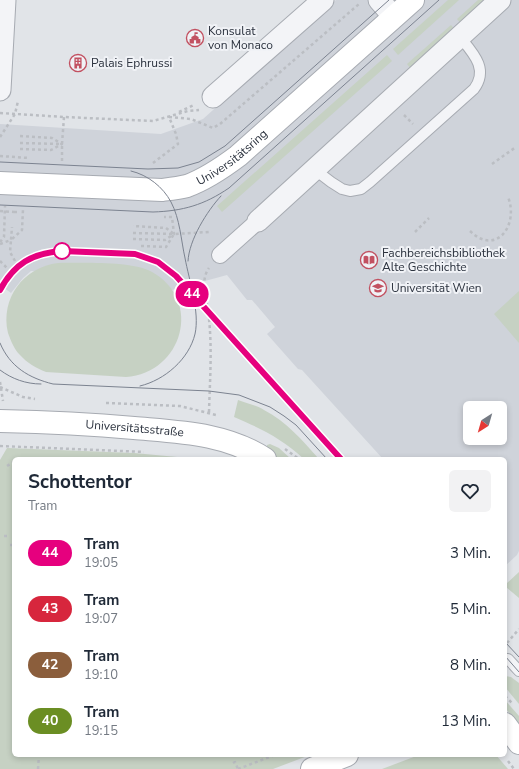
<!DOCTYPE html>
<html lang="de">
<meta charset="utf-8">
<style>
:root{--surface:#fff;--page:#f2f2f3;--text:#1f2937;--muted:#747a83}
body{margin:0;font-family:"Nunito Sans",sans-serif;background:var(--page);color:var(--text);height:100vh;display:flex;flex-direction:column;font-size:15px;white-space:nowrap}
*{box-sizing:border-box;margin:0}
p{font-size:13px;color:var(--muted)}
.icon{flex:none;width:22px;height:22px;fill:none;stroke:currentColor;stroke-width:2;stroke-linecap:round;stroke-linejoin:round}
.map{position:relative;flex:1;overflow:hidden}
.side{position:absolute;left:12px;top:457px;width:495px;height:300px;display:flex;flex-direction:column;background:var(--surface);border-radius:6px;box-shadow:0 2px 6px #0003}
.side>*{flex:none}
.badge{padding:0 8px;border-radius:13px;font-size:14px;line-height:26px}
.needle{width:26px;rotate:217deg}
.tools{position:absolute;left:463px;top:401px;display:grid;gap:8px}
.tools a{display:grid;place-items:center;width:44px;height:44px;border-radius:6px;background:var(--surface);box-shadow:0 2px 6px #0003;font-size:20px}
.map>.badge{position:absolute;translate:-50% -50%;box-shadow:0 0 0 2px #fff}
.round{display:grid;place-items:center;flex:none;width:42px;height:42px;border-radius:6px;background:var(--page)}
.headline{display:flex;align-items:center;justify-content:space-between;height:68px;padding:0 16px}
h1{font-size:19px;font-weight:700;line-height:30px}
ul{padding:0;list-style:none}
li{display:flex;align-items:center;gap:12px;height:56px;padding:0 16px}
li div{flex:1}
li b{display:block;font-size:15px}
li em{font-style:normal}
li .badge{min-width:44px;font-weight:700;text-align:center}
.map>svg:first-child{display:block}
</style>
<div class="map">
<svg width="519" height="769" viewBox="0 0 519 769">
<rect width="100%" height="100%" fill="#e1e4e8"/>
<path fill="#cfd3da" fill-rule="evenodd" d="M336 0H519V551L517 555 505 566V459H383L302 370 298 369 267 334 275 327 252 300H247L227 275 172 290 165 282 31 271 23 278 11 293 0 285V124L161 134 203 119ZM470 408H500V438H470Z"/>
<g fill="#c6d1c3">
<polygon points="448,0 459,0 398,55 393,49"/>
<polygon points="478,0 488,0 461,24 457,19"/>
<polygon points="451,25 455,30 411,69 407,64"/>
<polygon points="387,55 392,61 222,212 217,206"/>
<path d="M58 263C82 263 133 261 152 272 203 300 183 373 126 377L46 372C36 368 27 363 20 355 14 349 11 341 8 333 0 298 24 267 58 263Z"/>
<polygon points="519,291 519,343 494,314"/>
<path d="M238 400C246 403 256 405 264 410 287 422 302 440 319 459H304C281 438 262 429 234 417Z"/>
<polygon points="270,444 279,448 291,459 274,459 267,452 267,445"/>
<polygon points="7,448 134,453 199,459 14,459 14,755 310,755 273,769 0,769 0,460"/>
<polygon points="519,572 519,598 506,587 506,584"/>
<polygon points="505,676 511,677 519,683 519,704 505,687"/>
<polygon points="505,700 519,716 519,724 505,708"/>
<polygon points="419,755 496,755 508,769 382,769"/>
</g>
<g fill="none" stroke-linecap="round" stroke-linejoin="round">
<g stroke="#a7abb2" stroke-width="12">
<g id="service">
<path d="M314 169 331 182 342 189 350 191 361 189 370 182 474 89C489 69 473 53 460 37"/>
<polyline points="505,659 508,659 519,671"/>
</g>
</g>
<g stroke="#a7abb2" stroke-width="18">
<polyline id="pedestrian" points="220,255 258,221"/>
</g>
<g stroke="#a7abb2" stroke-width="23">
<g id="minor">
<polyline points="379,0 394,17"/>
<polyline points="0,90 5,0"/>
<polyline points="213,97 323,0"/>
<polyline points="258,221 500,0"/>
</g>
</g>
<g stroke="#a7abb2" stroke-width="24">
<g id="secondary">
<path id="s1" d="M0 183 162 190C170 189 179 188 187 186 206 179 222 168 238 156L413 0"/>
<path id="s2" d="M0 421C45 422 89 424 134 428 179 432 226 433 265 459"/>
<polyline points="505,724 519,743"/>
<polyline points="312,769 347,755"/>
</g>
</g>
<g stroke="#bbbec3" stroke-width="2.5" stroke-dasharray="3 3" stroke-linecap="butt">
<polyline points="179,112 194,105"/>
<polyline points="0,113 64,117 153,121 188,111 199,110"/>
<polyline points="404,115 413,124"/>
<polyline points="169,117 191,119 213,128 220,124 359,4"/>
<polyline points="20,136 52,138 62,144"/>
<polyline points="0,137 15,114 18,101"/>
<polyline points="20,143 62,144 64,117"/>
<polyline points="20,149 51,150 62,144"/>
<polyline points="0,156 29,158"/>
<polyline points="62,161 62,144"/>
<polyline points="153,163 178,144 176,134 169,117"/>
<polyline points="492,164 516,147"/>
<polyline points="14,212 17,212"/>
<path d="M470 231C497 257 519 224 508 197"/>
<polyline points="415,232 429,218"/>
<polyline points="133,233 174,234 166,228 133,226"/>
<polyline points="133,239 165,240 174,234 172,217 164,217"/>
<polyline points="0,242 4,237 5,206"/>
<polyline points="0,244 11,240 12,227"/>
<polyline points="141,246 166,247 174,234 209,232"/>
<polyline points="0,261 7,268"/>
<polyline points="15,261 10,252 11,240 22,230 23,209"/>
<polyline points="0,382 3,401"/>
<polyline points="0,387 23,397 35,399"/>
<polyline points="106,403 180,406 216,415"/>
<path d="M209 412C210 376 213 340 207 304 205 293 201 279 209 268"/>
<polyline points="0,446 144,452"/>
<polyline points="285,449 299,459"/>
<polyline points="7,466 13,462"/>
<polyline points="4,536 10,536"/>
<polyline points="10,545 14,545"/>
<polyline points="507,643 519,629"/>
<polyline points="505,696 512,703"/>
<polyline points="508,761 514,769"/>
<polyline points="233,763 235,762 238,769"/>
<polyline points="38,769 39,755"/>
<polyline points="238,769 275,755"/>
</g>
<use href="#service" stroke="#f3f4f7" stroke-width="10"/>
<use href="#pedestrian" stroke="#f3f4f7" stroke-width="16"/>
<use href="#minor" stroke="#f3f4f7" stroke-width="21"/>
<use href="#secondary" stroke="#fff" stroke-width="22"/>
<g stroke="#7c8390" stroke-width="1">
<polyline points="0,162 148,169 178,168 199,162 225,146 389,0"/>
<path d="M131 171C148 175 163 187 171 202 180 219 181 240 185 258 189 280 200 312 195 334 189 359 165 380 140 386"/>
<path d="M0 205 153 212C183 211 204 205 229 188L439 0"/>
<path d="M188 261C189 240 207 211 221 196"/>
<path d="M0 290C14 264 32 254 61 251L135 254 158 262 176 275 341 459"/>
<path d="M0 343C10 367 29 378 53 384L209 391 239 395 270 407 284 416 296 425 327 459"/>
<path d="M0 370C12 379 26 384 41 384"/>
<polyline points="505,642 519,657"/>
<polyline points="505,656 519,672"/>
</g>
<polyline stroke="#bbbec3" stroke-width="2.5" stroke-dasharray="3 3" stroke-linecap="butt" points="0,211 14,212"/>
</g>
<g fill="none" stroke-linecap="round" stroke-linejoin="round">
<g stroke="#fff" stroke-width="9">
<path id="line" d="M0 290C14 264 32 253 62 251L135 254 158 262 176 276 341 459"/>
</g>
<use href="#line" stroke="#e6007e" stroke-width="6"/>
</g>
<defs>
<g id="civic-ring" transform="scale(0.9)"><circle r="9.5" fill="#f0f2f6" stroke="#c25161" stroke-width="1.5"/><path d="M-.6-6.5H3V-4.5H.6V-3L4-1V1h2V6H-6V1h2V-1L-.6-3ZM-1.2 2.5V6h2.4V2.5Z" fill="#c25161"/></g>
<g id="building-ring" transform="scale(0.9)"><circle r="9.5" fill="#f0f2f6" stroke="#c25161" stroke-width="1.5"/><path d="M-4-6H4V6H1V3H-1V6H-4ZM-2.5-4.3h1.7v1.8h-1.7ZM.8-4.3h1.7v1.8H.8ZM-2.5-1h1.7V.8h-1.7ZM.8-1h1.7V.8H.8Z" fill="#c25161"/></g>
<g id="library-ring" transform="scale(0.9)"><circle r="9.5" fill="#f0f2f6" stroke="#c25161" stroke-width="1.5"/><path d="M-6-4Q-3-5.5-.7-3.5V5Q-3 3-6 4ZM6-4Q3-5.5 .7-3.5V5Q3 3 6 4Z" fill="#c25161"/></g>
<g id="university-ring" transform="scale(0.9)"><circle r="9.5" fill="#f0f2f6" stroke="#c25161" stroke-width="1.5"/><path d="M0-5L7-2L0 1L-7-2ZM-4 1L0 2.5L4 1V4Q0 6-4 4Z" fill="#c25161"/></g>
</defs>
<g fill-rule="evenodd">
<use href="#civic-ring" x="195" y="38"/>
<use href="#building-ring" x="78" y="63"/>
<use href="#library-ring" x="369" y="260"/>
<use href="#university-ring" x="378" y="288"/>
</g>
<circle fill="#fff" stroke="#e6007e" stroke-width="2" cx="62" cy="251" r="8"/>
<g text-anchor="middle" stroke-width="4" stroke-linejoin="round" paint-order="stroke">
<g font-size="12" fill="#2b323e" stroke="#f0f2f6" text-anchor="start">
<text x="208" y="35">Konsulat<tspan x="208" dy="14">von Monaco</tspan></text>
<text x="91" y="67">Palais Ephrussi</text>
<text x="382" y="257">Fachbereichsbibliothek<tspan x="382" dy="14">Alte Geschichte</tspan></text>
<text x="391" y="292">Universität Wien</text>
</g>
<g font-size="12" fill="#2b323e" stroke="#f0f2f6">
<text dy="4" stroke="none"><textPath href="#s1" startOffset="241">Universitätsring</textPath></text>
<text dy="4" stroke="none"><textPath href="#s2" startOffset="135">Universitätsstraße</textPath></text>
</g>
</g>
</svg>
<div class="tools">
<a><svg class="needle" viewBox="-14 -14 28 28"><path d="M0-13l5 13h-10z" fill="#e53935"/><path d="M0 13l5-13h-10z" fill="#747a83"/></svg></a>
</div>
<b class="badge" style="left:192px;top:294px;background:#e6007e;color:#fff">44</b>
<section class="side">
<div class="headline"><div><h1>Schottentor</h1><p>Tram</p></div><a class="round"><svg class="icon" aria-label="heart" viewBox="0 0 24 24"><path d="M12 20l-8-8c-3-5 5-10 8-4 3-6 11-1 8 4z"/></svg></a></div>
<ul>
<li><span class="badge" style="background:#e6007e;color:#fff">44</span><div><b>Tram</b><p>19:05</p></div><em>3 Min.</em></li>
<li><span class="badge" style="background:#d7263d;color:#fff">43</span><div><b>Tram</b><p>19:07</p></div><em>5 Min.</em></li>
<li><span class="badge" style="background:#8b5e3c;color:#fff">42</span><div><b>Tram</b><p>19:10</p></div><em>8 Min.</em></li>
<li><span class="badge" style="background:#6b8e23;color:#fff">40</span><div><b>Tram</b><p>19:15</p></div><em>13 Min.</em></li>
</ul>
</section>
</div>
